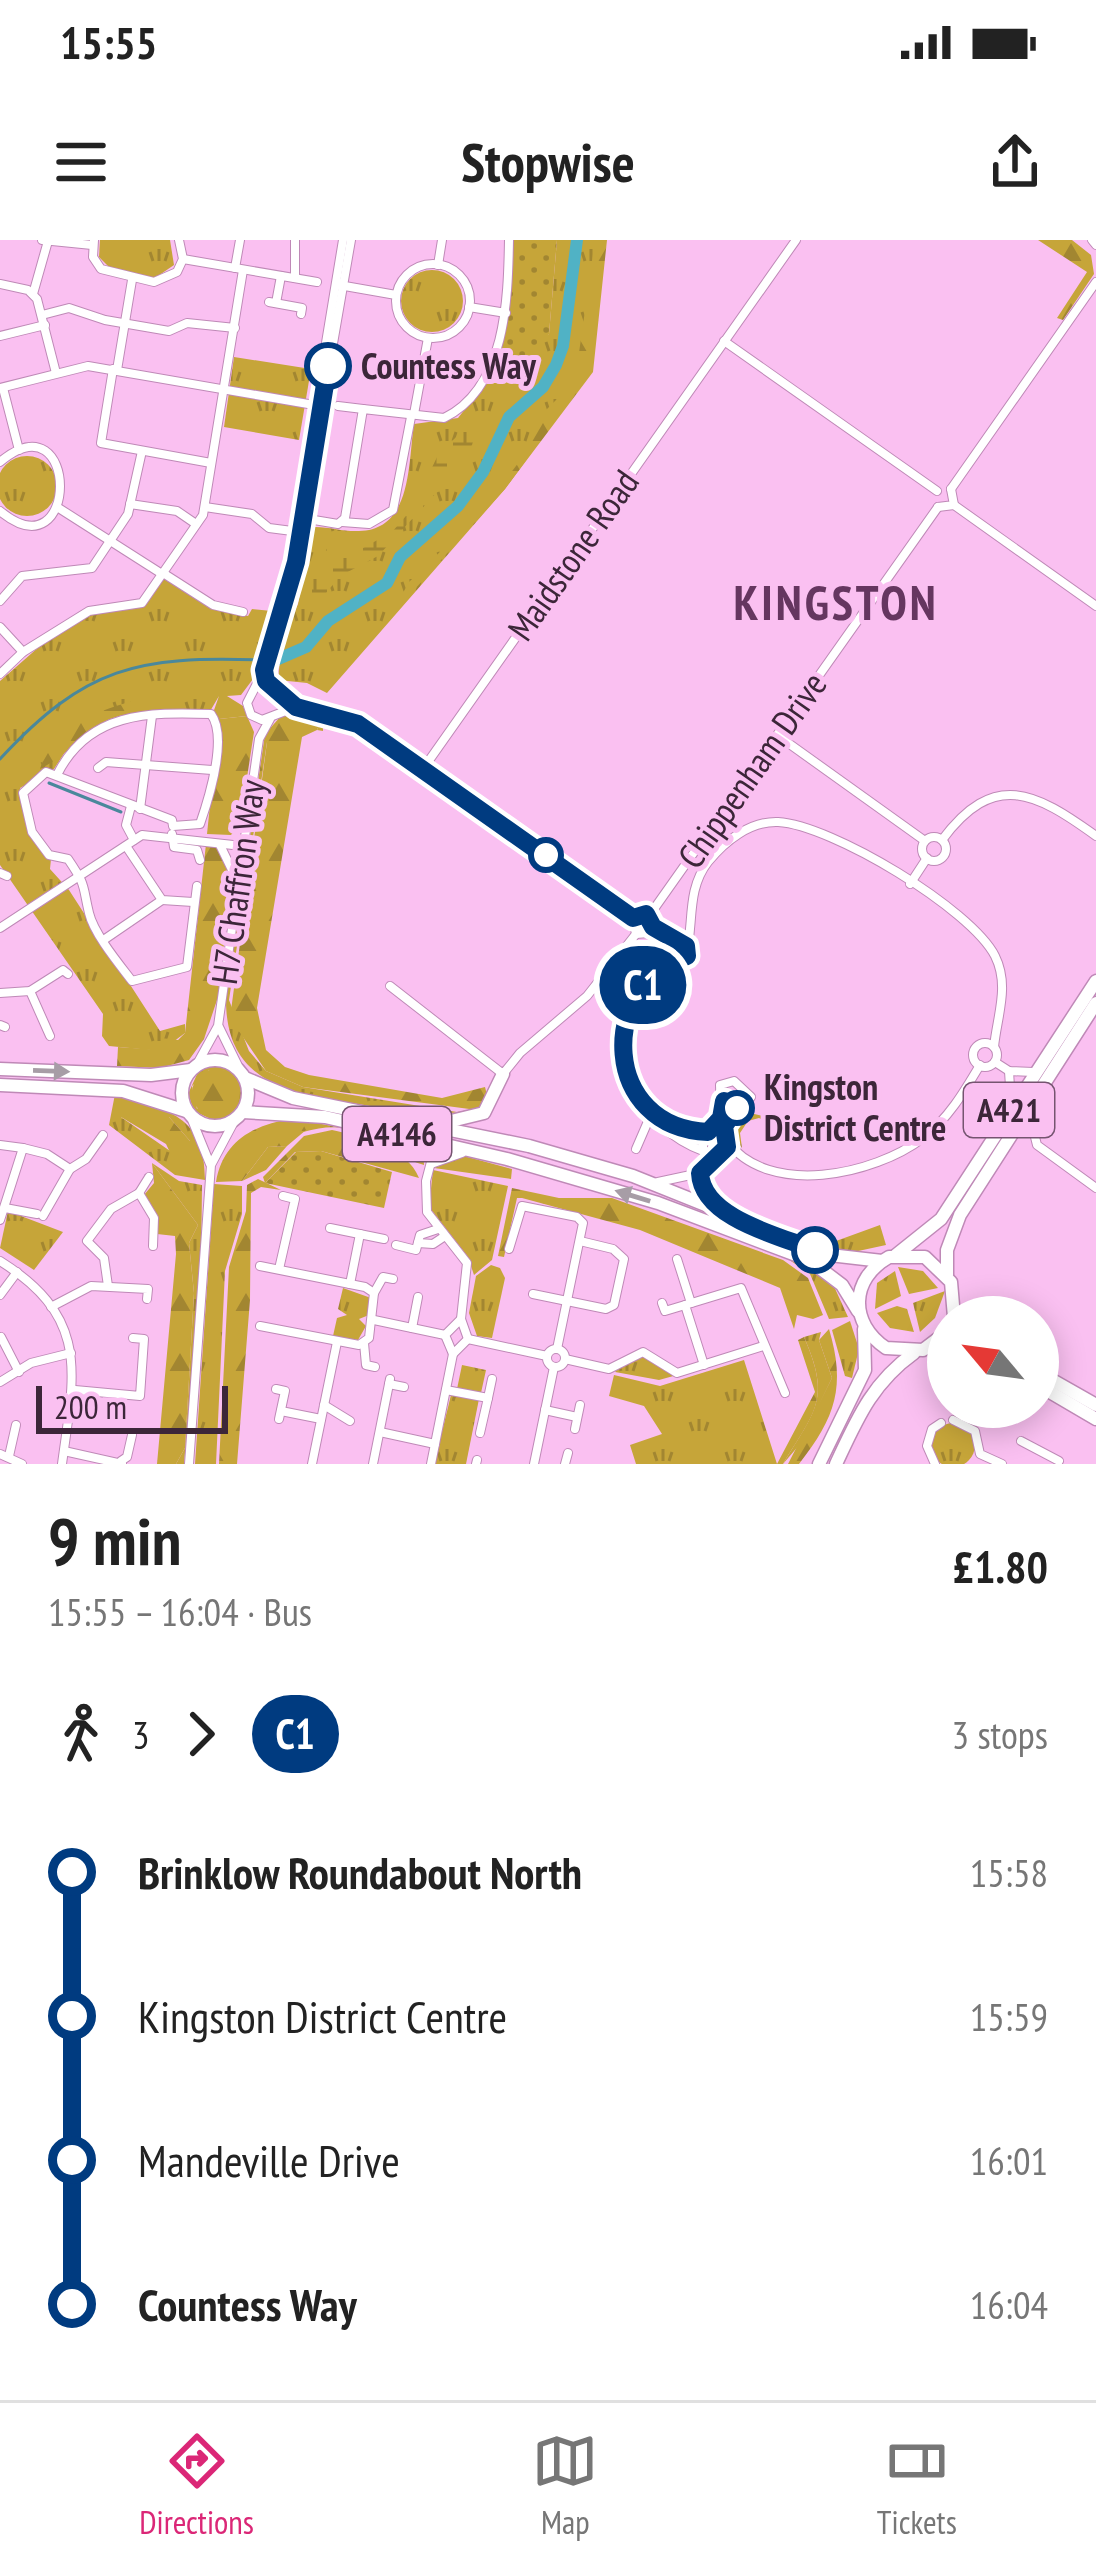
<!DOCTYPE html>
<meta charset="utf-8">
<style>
:root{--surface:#fff;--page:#f6f6f6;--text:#222;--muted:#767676;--line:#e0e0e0;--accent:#db2777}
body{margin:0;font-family:"PT Sans Narrow",sans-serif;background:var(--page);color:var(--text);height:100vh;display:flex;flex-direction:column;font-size:45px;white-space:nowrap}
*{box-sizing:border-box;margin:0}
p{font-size:39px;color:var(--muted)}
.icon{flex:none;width:66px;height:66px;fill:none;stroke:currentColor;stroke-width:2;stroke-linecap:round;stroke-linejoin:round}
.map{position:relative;height:1224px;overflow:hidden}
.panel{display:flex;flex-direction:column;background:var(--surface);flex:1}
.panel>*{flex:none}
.badge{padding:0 24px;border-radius:39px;font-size:42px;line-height:78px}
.needle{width:78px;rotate:299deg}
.tools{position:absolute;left:927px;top:1056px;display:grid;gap:24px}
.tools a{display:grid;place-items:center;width:132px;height:132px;border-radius:50%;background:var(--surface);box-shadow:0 6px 30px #0003;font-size:60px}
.scale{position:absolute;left:36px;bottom:30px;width:192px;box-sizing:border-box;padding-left:12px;border:6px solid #3c2639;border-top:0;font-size:33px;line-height:42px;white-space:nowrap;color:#3c2639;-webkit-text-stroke:9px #fac0f1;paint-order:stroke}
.map>.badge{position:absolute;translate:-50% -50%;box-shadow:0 0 0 6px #fff}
.legs{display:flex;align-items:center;gap:18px;height:132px;padding:0 48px;font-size:39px}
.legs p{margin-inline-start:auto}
.summary{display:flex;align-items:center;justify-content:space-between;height:204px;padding:0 48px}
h1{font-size:66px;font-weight:700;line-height:90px}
ul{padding:0 48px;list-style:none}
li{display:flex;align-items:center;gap:42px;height:144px;font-size:45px}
li i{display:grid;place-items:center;width:18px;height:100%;margin:0 15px;background:currentColor}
li i::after{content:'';width:30px;height:30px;margin:-15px;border:9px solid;border-radius:50%;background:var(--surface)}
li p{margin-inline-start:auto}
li:first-child i{background:linear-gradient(#0000 50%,currentColor 0)}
li:last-child i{background:linear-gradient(currentColor 50%,#0000 0)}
.status{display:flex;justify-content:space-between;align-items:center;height:84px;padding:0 60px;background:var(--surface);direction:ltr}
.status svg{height:33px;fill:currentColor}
header{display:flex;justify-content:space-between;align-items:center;height:156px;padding:0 48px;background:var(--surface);font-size:54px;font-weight:700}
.tab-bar{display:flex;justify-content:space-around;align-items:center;height:168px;border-top:3px solid var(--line);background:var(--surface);font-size:33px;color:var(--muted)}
.tab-bar a{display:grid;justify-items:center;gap:6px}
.tab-bar .on{color:var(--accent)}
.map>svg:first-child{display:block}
</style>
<div class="status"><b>15:55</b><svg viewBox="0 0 49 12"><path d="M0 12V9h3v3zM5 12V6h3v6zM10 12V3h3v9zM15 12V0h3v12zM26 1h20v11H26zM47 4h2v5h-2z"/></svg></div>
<header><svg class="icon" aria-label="menu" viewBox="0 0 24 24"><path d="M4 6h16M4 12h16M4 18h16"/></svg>Stopwise<svg class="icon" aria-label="share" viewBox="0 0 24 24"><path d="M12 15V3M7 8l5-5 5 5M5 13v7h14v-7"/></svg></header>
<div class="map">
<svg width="1096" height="1224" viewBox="0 0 1096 1224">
<defs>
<pattern id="grass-tufts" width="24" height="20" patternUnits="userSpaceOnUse" patternTransform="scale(3)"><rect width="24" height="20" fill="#c6a539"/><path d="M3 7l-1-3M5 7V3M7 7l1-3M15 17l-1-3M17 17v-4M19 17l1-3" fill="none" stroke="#a28631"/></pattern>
<pattern id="forest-firs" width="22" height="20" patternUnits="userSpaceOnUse" patternTransform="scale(3)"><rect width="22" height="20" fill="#c6a539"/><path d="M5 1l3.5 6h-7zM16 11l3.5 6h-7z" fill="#a28631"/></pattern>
<pattern id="wetland-marsh" width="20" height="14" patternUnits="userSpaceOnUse" patternTransform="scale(3)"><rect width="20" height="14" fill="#c6a539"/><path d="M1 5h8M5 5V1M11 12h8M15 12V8" fill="none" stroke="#a28631"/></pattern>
<pattern id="garden-dots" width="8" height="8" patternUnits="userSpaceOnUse" patternTransform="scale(3)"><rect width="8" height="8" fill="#c6a539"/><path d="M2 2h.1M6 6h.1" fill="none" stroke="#a28631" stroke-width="1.8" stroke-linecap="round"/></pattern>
</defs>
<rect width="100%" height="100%" fill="#fac0f1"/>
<g fill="url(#grass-tufts)" fill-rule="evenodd">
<polygon points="100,0 170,0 174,25 155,38 112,30 99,17"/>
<path d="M557 0H598L588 135 505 249 327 453 307 443 278 440 282 399 298 364 312 287C328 286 343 292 359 291 413 290 408 221 414 184L458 178 485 144 549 94Z"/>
<circle cx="432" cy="61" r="31"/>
<polygon points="234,117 311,129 299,200 224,187"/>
<circle cx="27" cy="246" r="30"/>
<path d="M164 338 211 368 248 376 252 369 272 371 259 431 241 455 227 456 243 466 247 476 219 479 213 473 219 456 209 473 123 475 106 480 65 512 54 529 20 548C20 573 35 599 51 619L50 629 69 650 160 791 185 784V793L161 811 109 806 102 796 103 774 0 625V441L48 399 93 374 133 369Z"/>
<path d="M302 472 323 479V491L317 490 321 481 267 502 229 760 249 811 266 831 303 847 457 872 484 867C441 879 408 872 364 865 296 854 226 847 226 760L265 494 281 476Z"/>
<path d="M216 824 233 830 245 853 240 870 217 882 194 871 188 854 199 830ZM209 830 225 831 197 869 192 846Z"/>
<path d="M115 854C168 870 205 875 205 940L175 935 109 885ZM121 877H169L190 901 173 913Z"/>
<path d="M301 880 415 902 423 909 424 925C377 911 363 874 303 892Z"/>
<polygon points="287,906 266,930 242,941 268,907"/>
<polygon points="464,916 512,929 511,939 434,928"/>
<polygon points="152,923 179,941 202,945 201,1030 184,1224 176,1224 185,1208 194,1053 189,1003 198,985"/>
<polygon points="433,930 508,946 492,1020 474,1035 468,1017 429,967"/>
<polygon points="214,944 242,946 242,974 225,1031 216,1224 195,1224"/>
<polygon points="8,971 63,992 34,1030 0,1008"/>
<polygon points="880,985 886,1005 849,1013 825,1005"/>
<polygon points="785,1017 832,1042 848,1077 829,1079 810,1034"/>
<polygon points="491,1025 500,1028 505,1038 492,1098 477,1096 469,1073 476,1036"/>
<polygon points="898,1027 923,1031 938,1048 909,1054"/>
<polygon points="895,1031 901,1056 875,1069 877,1043"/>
<polygon points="343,1048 371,1058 369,1075 359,1079 366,1086 358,1100 333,1096 337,1078 347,1075 338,1069"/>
<polygon points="945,1051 935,1078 920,1092 913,1063"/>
<polygon points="897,1066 907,1069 914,1092 890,1088 877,1073"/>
<polygon points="850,1081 859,1109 852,1138 845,1136 832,1090"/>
<path d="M821 1092 819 1100 832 1138 800 1204 783 1224C816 1169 831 1159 804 1097Z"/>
<polygon points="642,1115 677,1135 659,1140 615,1132 623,1122"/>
<polygon points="744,1120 777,1224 636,1224 630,1205 662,1194 644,1166 609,1156 614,1135 660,1146"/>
<polygon points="462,1125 486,1130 481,1153 457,1149"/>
<polygon points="451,1155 479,1159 466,1224 434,1224"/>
<circle cx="953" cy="1205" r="22"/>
</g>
<g fill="url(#forest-firs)">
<polygon points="595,0 607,0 593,132 505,249 389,378 409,342 481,272 519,222 547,169 575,141"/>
<polygon points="1038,0 1072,0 1091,15 1094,34 1063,80 1057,78 1087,32"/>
<path d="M138 459 150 460 148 470C92 473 81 508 40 529 54 483 98 472 138 459Z"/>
<polygon points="291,474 321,481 317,490 302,497 257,768 266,810 285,827 309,835 442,858 485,847 488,859 477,870 303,847 266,831 230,778 267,502 280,479"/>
<polygon points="247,476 254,492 240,583 231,595 207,594 219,479"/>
<polygon points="206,604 217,606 229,630 230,650 218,757 204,799 189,820 160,828 117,826 118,807 161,810 161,798 178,800 185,793"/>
<circle cx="216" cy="853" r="24"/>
<polygon points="133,859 169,877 190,901 195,916 188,931 175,923 166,904 121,877 120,865"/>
<polygon points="750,873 781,880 775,885 759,878 748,881 740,893 742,908 727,887 737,875"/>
<path d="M291 879 301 880 306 890 287 906 268 907 242 941 216 942C223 901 253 885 291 879Z"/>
<path d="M332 890C362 897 407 907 419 938L321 911 295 912 265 943 263 937 304 896Z"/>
<polygon points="152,923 198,985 189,1003 194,1053 185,1208 176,1224 157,1224 176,1014 175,996 157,994 144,955 154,943"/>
<polygon points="258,939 281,950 261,947 251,953 250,1060 237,1224 219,1224 229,1027 246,971 247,945"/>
<polygon points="512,948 559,958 612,958 783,1020 808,1038 823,1075 813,1079 797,1075 794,1089 780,1048 640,990 522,958 517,958 504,1017 498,1016"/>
<path d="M829 1089C846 1146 836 1177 799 1224H788L832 1138 819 1100Z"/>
<path d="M804 1097C831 1159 816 1170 783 1224H777L815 1152 798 1100Z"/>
</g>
<polygon fill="url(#wetland-marsh)" points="481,174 472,205 450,238 378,316 340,336 322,358 312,356 312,337 330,303 363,308 392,292 412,269 439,213"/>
<g fill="url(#garden-dots)">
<path d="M513 0H557L549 94 516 146 485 144C511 97 512 53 513 0Z"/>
<polygon points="321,911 392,932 384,968 265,943 296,912"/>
</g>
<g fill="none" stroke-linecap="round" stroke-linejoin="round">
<g stroke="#4a889b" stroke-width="3">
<path d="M0 519C86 426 138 416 260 420"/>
<polyline points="49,543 121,572"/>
</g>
<polyline stroke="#50b2c5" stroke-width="12" points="260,420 276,420 306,407 328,381 387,343 400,317 458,266 483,232 509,177 543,147 556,125 563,106 577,0"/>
<g stroke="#bf89b7" stroke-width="10">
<g id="minor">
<polyline points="42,0 92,5"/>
<polyline points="94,0 93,17 101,29 154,42 177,32 183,19 179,0"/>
<polyline points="295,0 295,38"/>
<polyline points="1092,0 1096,5"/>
<polyline points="183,19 317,42"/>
<circle cx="433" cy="61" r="37"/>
<polyline points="438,25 442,0"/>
<polyline points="235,28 240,0"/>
<polyline points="0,44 28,50 37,59 56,133"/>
<polyline points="339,45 396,55"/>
<polyline points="33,54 48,1"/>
<polyline points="269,62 302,68 301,74"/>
<polyline points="276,63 281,36"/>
<polyline points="469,67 506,73"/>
<polyline points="42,75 69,68 105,80 169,91 187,83 235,88"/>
<polyline points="0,96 45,85"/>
<polyline points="724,101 937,251"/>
<polyline points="113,129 101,203 211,223"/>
<polyline points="117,130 132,40"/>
<polyline points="0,148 88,126 314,165"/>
<polyline points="3,148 19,210"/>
<polyline points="338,166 363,169"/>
<polyline points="414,174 428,98"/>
<path d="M0 222C80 155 80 337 0 271"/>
<polyline points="951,249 1096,42"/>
<polyline points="300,260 343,0"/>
<polyline points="130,264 177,271 196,284"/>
<polyline points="954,265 1096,366"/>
<polyline points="57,267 162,334"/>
<polyline points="205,267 252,274 269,288 300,292"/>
<polyline points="938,267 954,265 951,249"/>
<path d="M302 278 338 284 345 278 363 169 444 178C506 148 508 59 509 0"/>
<polyline points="342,282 369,284 393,270 411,177"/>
<polyline points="163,333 213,365 243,372"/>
<polyline points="283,355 293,305"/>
<polyline points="0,361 22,336 92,328 128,274 142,211"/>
<polyline points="0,387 23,412"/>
<polyline points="264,430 278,457 358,484 633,678"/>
<polyline points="0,434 23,412 89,371 142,363 203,275 243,30"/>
<polyline points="296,467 262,480 251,475 247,463 264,430 295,322 351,0"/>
<polyline points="777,495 925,601"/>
<polyline points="98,528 106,522 212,530"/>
<polyline points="423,529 796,0"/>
<path d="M57 535C88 472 148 472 211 474 228 497 209 558 200 584L173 586 172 580 46 532 23 553 32 592 49 615 68 619C87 647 82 644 89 673 94 694 119 724 132 741L187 727 197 646"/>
<polyline points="131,566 126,585 134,600"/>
<polyline points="140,569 152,476"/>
<polyline points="172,594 174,607 197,610 200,620"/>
<circle cx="934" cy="609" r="12"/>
<path d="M942 600C994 530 1035 552 1096 596"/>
<polyline points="220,605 234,634"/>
<polyline points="126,606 162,660 193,662"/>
<polyline points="0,633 7,636"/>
<polyline points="910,644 927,618"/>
<polyline points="649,676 938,267"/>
<polyline points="649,676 653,687 684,705"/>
<path d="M633 678 636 694 649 693 676 718 685 717C695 689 685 651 708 622 725 601 750 581 778 582 832 585 971 669 995 716 1010 746 997 776 994 807"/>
<polyline points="0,688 142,595 242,606"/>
<polyline points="105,699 162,660"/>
<path d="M676 718C661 729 644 740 634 756 592 822 652 900 716 915"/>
<polyline points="390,746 503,834 520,813 587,756 636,694"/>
<polyline points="30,751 50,796"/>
<polyline points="0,753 30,751 63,730 68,734"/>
<polyline points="0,785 5,787"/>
<polyline points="219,787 240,830"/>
<circle cx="985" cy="815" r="12"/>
<polyline points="995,822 1009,831 1033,832"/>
<polyline points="196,826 218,786 259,499 270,479"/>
<polyline points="1009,831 1011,863"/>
<polyline points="642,864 683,889 708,892"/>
<polyline points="1029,873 1037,905 1096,948"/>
<polyline points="190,875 210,924"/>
<polyline points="437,899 426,941 427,972 467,1023 461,1079"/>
<path d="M727 901C769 958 874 935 923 898 948 879 964 852 980 825"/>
<polyline points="0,905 23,908"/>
<polyline points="703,908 703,897 721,878 720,845 734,841 751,857 726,880 722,913"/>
<polyline points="636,909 649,879"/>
<polyline points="706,913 700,947 713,964"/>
<polyline points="431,924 462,913"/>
<polyline points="658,942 700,933"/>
<polyline points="139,953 149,937"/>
<polyline points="5,968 37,974"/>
<polyline points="43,976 70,929"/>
<polyline points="0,980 23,908 47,914 70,929 86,919 103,895"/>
<polyline points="330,988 384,999"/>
<polyline points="418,1003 433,1004 445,996"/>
<polyline points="396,1005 416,1010 420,995 438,989"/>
<polyline points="509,1009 522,966 577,977 583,983 557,1109"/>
<polyline points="677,1019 691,1063"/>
<path d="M0 1021C91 1078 74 1134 62 1224"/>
<polyline points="260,1026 365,1047 374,1053 369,1098 359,1105 260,1086"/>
<polyline points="279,1029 295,959 283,956"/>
<polyline points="350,1044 360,994"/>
<polyline points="108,1046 104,1018 87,1001 111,969 139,953 154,978 153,1006"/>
<polyline points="374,1053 383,1037 393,1039"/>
<polyline points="533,1054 606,1069 614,1065 624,1019 613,1009 580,1001"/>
<polyline points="0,1055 17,1032"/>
<polyline points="662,1063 665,1071 685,1065"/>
<polyline points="51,1067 91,1046 148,1049 147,1059"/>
<polygon points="461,1079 468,1099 453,1114 445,1095"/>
<polyline points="374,1080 445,1095"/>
<polyline points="412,1088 418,1057"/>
<polyline points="1,1097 19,1132"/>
<polyline points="468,1099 547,1116"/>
<polyline points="364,1103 366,1125 375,1127"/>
<circle cx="556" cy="1118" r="9"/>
<polyline points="565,1119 609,1129 643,1112 677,1133 763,1106"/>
<polyline points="704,1125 685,1065 741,1048 785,1153"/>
<polyline points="0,1142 31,1123 71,1113"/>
<polyline points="389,1144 404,1147"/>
<polyline points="276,1149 285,1151 279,1179"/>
<polyline points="75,1150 140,1156 144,1099 133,1098"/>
<polyline points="446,1150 488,1158 480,1193"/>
<polyline points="488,1158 492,1139"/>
<polyline points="324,1165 350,1181"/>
<polyline points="545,1170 577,1177"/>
<polyline points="281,1171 321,1179"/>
<polyline points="953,1180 975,1191 980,1214 1002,1224"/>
<polyline points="575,1189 580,1165"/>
<polyline points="380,1192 435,1204"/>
<polyline points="1021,1201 1059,1221"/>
<polyline points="64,1211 122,1224"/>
<polyline points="0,1214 22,1224"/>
<polyline points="9,1216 16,1185"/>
<polyline points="121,1221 127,1217 132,1195"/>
<polyline points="189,1224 211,925 235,880"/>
<polyline points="312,1224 337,1102"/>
<polyline points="373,1224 390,1139"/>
<polyline points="431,1224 453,1114"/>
<polyline points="476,1224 477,1220"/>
<polyline points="534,1224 554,1127"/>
<polyline points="565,1224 568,1213"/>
<polyline points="935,1224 927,1206 932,1189 941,1183"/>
</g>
</g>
<g stroke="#bf89b7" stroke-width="15">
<g id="highway">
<circle cx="215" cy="853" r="33"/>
<polyline points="0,829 151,835 191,830"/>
<polyline points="245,838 293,858 529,906 633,936 830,1015 882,1021"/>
<polyline points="0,845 123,851 186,871"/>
<polyline points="243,872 325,877 507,919 658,963 809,1020 842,1045 858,1071"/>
<polyline points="447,882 484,873 503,834"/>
<polyline points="896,1015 941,979 1096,741"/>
<polyline points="947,1035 947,1010 960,975 1096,763"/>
<path d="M948 1091 923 1110 886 1108C849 1083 850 1039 889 1017H925L951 1042 954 1077"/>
<polyline points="1038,1132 1096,1165"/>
<polyline points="1038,1145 1096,1179"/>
<polyline points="819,1224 865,1130 864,1089"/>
<path d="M836 1224C857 1179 872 1143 914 1113"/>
</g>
</g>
<use href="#minor" stroke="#fff" stroke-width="8"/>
<use href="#highway" stroke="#fff" stroke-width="12"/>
</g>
<defs><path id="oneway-solid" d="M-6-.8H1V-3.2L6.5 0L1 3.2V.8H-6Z" transform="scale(3)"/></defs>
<g fill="#a79da6">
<use href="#oneway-solid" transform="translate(51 831) rotate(2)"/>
<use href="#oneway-solid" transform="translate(633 956) rotate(-163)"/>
</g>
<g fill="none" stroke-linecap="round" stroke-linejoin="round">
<g stroke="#fff" stroke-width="27">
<path id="line-1" d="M328 126 296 322 264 430 266 441 296 467 358 484 633 678 646 674 653 687 686 706 687 716C596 747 602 888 708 892L721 878 724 861 737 868 724 886 727 907 700 933C702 978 779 996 815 1010"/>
</g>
<use href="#line-1" stroke="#003b80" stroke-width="18"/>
</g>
<g fill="#fff" stroke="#003b80" stroke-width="6">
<circle cx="328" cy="126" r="21"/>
<circle cx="546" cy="615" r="15"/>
<circle cx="737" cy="868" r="15"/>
<circle cx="815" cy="1010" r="21"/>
</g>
<g text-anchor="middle" stroke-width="10" stroke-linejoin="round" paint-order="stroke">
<g fill="#fac0f1" stroke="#755470" stroke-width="3">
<rect x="964" y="843" width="90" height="54" rx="9"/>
<rect x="343" y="867" width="108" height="54" rx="9"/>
</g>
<g font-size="33" font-weight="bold" fill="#3c2639">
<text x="1009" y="882">A421</text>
<text x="397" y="906">A4146</text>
</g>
<g font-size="36" font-weight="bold" fill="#3c2639" stroke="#fac0f1" text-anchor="start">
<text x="361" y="139">Countess Way</text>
<text x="764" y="860">Kingston<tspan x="764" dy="41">District Centre</tspan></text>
</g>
<g font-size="36" fill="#3c2639" stroke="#fac0f1">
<text transform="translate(573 315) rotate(-55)" y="13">Maidstone Road</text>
<text transform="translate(752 530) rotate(-55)" y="13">Chippenham Drive</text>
<text transform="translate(238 642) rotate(-82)" y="13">H7 Chaffron Way</text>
</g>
<g font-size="48" font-weight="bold" letter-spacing="3" fill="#653660" stroke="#fac0f1">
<text x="836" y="380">KINGSTON</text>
</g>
</g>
</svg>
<div class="tools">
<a><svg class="needle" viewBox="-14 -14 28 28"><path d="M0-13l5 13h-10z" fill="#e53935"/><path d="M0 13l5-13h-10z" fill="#767676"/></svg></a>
</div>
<div class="scale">200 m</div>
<b class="badge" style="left:643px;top:745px;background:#003b80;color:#fff">C1</b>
</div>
<section class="panel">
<div class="summary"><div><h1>9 min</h1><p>15:55 – 16:04 · Bus</p></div><b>£1.80</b></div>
<div class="legs"><svg class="icon" aria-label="walk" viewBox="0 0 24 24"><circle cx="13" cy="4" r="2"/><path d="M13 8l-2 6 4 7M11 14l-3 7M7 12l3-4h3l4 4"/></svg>3<svg class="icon" aria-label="forward" viewBox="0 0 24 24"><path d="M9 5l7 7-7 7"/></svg><b class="badge" style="background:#003b80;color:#fff">C1</b><p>3 stops</p></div>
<ul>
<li><i style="color:#003b80"></i><b>Brinklow Roundabout North</b><p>15:58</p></li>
<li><i style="color:#003b80"></i><span>Kingston District Centre</span><p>15:59</p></li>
<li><i style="color:#003b80"></i><span>Mandeville Drive</span><p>16:01</p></li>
<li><i style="color:#003b80"></i><b>Countess Way</b><p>16:04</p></li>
</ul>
</section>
<nav class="tab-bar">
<a class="on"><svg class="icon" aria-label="directions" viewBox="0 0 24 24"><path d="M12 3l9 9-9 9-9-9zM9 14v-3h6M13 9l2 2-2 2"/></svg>Directions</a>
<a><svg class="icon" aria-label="map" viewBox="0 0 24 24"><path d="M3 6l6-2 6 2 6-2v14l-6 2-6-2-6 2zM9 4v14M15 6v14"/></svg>Map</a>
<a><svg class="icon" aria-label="tickets" viewBox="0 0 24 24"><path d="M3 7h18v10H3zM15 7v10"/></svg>Tickets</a>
</nav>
